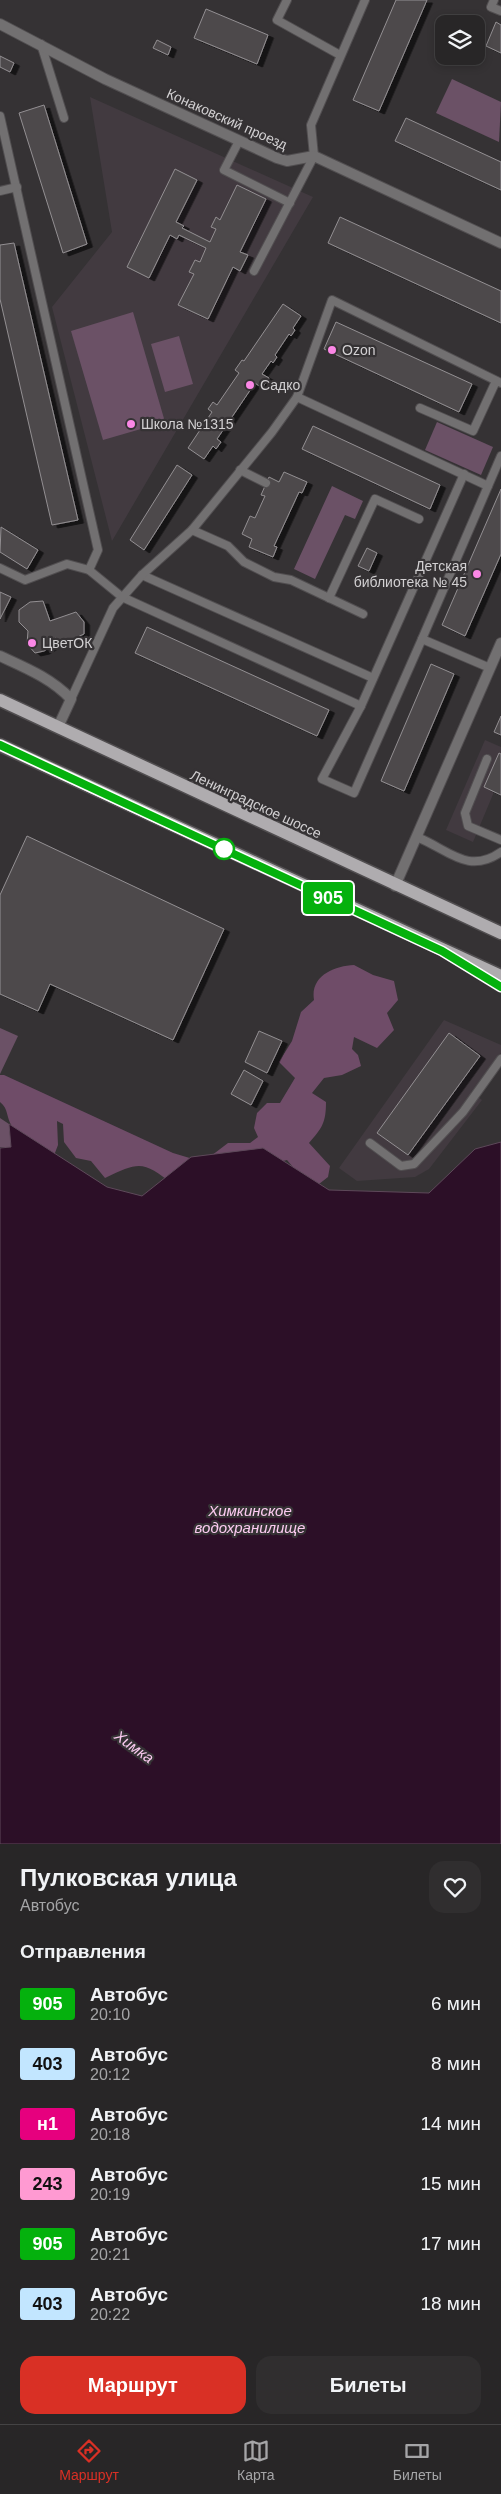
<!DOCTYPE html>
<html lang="ru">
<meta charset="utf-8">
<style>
:root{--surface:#282627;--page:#302e2f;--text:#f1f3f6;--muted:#a5a5a7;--line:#444344;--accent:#d93025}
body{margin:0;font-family:Helvetica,sans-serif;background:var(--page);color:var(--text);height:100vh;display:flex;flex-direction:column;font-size:19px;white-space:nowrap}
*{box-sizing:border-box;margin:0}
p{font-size:16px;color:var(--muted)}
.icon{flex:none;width:28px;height:28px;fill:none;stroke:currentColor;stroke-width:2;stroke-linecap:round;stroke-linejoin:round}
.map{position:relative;height:1844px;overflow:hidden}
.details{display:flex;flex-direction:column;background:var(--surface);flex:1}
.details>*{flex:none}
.badge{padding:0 10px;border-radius:4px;font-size:18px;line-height:32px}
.controls{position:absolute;left:435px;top:15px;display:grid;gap:10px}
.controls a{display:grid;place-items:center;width:50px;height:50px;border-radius:10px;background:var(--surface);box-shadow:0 2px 8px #0003,0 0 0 1px var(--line);font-size:25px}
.map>.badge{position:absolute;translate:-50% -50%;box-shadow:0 0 0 2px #fff}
h2{padding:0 20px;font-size:19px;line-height:45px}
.round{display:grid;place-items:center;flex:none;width:52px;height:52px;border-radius:15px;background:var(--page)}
.headline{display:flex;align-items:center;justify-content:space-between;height:85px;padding:0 20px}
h1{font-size:24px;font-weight:600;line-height:38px}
.action{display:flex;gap:10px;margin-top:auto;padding:10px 20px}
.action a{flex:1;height:58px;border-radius:15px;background:var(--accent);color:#fff;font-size:20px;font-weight:600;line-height:58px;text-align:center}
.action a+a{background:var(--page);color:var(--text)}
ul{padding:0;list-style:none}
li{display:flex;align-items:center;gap:15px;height:60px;padding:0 20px}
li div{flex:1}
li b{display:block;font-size:19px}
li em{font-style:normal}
li .badge{min-width:55px;font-weight:700;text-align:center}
.tabs{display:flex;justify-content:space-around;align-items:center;height:70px;border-top:1px solid var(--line);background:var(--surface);font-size:14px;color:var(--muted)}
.tabs a{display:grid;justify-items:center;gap:2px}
.tabs .selected{color:var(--accent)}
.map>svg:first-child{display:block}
</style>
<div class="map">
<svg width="501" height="1844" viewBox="0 0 501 1844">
<defs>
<filter id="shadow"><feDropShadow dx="5.5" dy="3" stdDeviation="0" flood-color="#0009"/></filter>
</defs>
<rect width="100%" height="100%" fill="#353234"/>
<g fill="#423a40">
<polygon points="90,97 313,197 112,541 52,307 112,232"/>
<polygon points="485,740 501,747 501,795 494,792 473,842 446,830"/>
<polygon points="444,1020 501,1045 501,1053 471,1092 482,1100 429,1169 415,1177 357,1181 339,1168"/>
</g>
<g fill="#6b5166">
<polygon points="452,79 501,102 499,142 436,113"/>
<polygon points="133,312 165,422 103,440 71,331"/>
<polygon points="179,336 193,384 165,392 151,344"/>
<polygon points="437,422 493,447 481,475 425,450"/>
<polygon points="332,486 363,501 355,519 345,515 315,579 294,569"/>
<polygon points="0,1028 18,1036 0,1074"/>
<polygon points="0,1118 9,1124 11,1147 0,1147"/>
</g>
<path fill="#6f4c68" d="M354 965 373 975 394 981 398 1000 387 1013 394 1030 377 1048 354 1037 352 1049 358 1055 361 1066 342 1075 324 1078 312 1093 326 1102C326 1123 322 1128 309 1143L330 1166 328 1177 319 1184 302 1178 287 1160 175 1186C143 1161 141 1161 105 1178L91 1161 76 1158 64 1142 63 1124 57 1121 58 1145 53 1158C40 1149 22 1139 12 1126 6 1118 9 1109 0 1102V1075H4L173 1153 203 1162 228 1143H250L258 1137 254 1128 257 1113 267 1103H280L295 1078 279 1062 292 1041 301 1012 314 1000C310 976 334 966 354 965Z"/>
<polygon fill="#2c0f27" stroke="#5e495a" points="9,1124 107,1187 142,1196 191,1157 263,1148 329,1190 429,1193 475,1149 501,1142 501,1844 0,1844 0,1148 11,1147"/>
<g fill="#4d4a4c" stroke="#938f92" filter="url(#shadow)">
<polygon points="396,0 427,0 379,111 353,100"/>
<polygon points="206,9 268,35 257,64 194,38"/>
<polygon points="496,22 501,25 501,53 486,46"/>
<polygon points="157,40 171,47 168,55 153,48"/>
<polygon points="0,56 14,63 10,72 0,67"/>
<polygon points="44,105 87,244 63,253 19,113"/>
<polygon points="406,118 501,162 501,190 395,141"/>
<polygon points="175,169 197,180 176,222 184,226 182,228 210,242 216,229 211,227 216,217 220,220 237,185 266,199 240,252 248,255 240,271 233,267 208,319 178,305 194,274 189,272 195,260 200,262 206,248 179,235 177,239 170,235 149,278 127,267"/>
<polygon points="340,217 501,291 501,323 328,243"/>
<polygon points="14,243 78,520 52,525 0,299 0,245"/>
<polygon points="283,304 301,316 293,328 295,330 291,336 289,334 275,355 277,357 273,363 271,361 262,374 269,378 262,388 255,383 217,439 221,442 216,449 213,446 204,459 188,448 212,412 208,409 213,402 217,405 239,373 235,370 242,360 244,361"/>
<polygon points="336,322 472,384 459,412 324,349"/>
<polygon points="313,426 440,485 430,509 302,449"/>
<polygon points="177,465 192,475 144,550 130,540"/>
<polygon points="284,472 307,482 302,493 299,492 274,546 277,547 273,557 249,547 252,539 242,534 250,516 255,518 265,496 261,495 269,477 279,482"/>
<polygon points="501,489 501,554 465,636 442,625"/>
<polygon points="1,527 38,550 27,569 0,552"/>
<polygon points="367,548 377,553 369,571 358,566"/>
<polygon points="0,592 11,597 0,619"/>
<polygon points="43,601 50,621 76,612 84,622 84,634 73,639 62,641 55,638 54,645 44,651 35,653 27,644 28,631 19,622 19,610 30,602"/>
<polygon points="147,627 329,710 317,736 135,653"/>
<polygon points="431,664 454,674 404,791 381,781"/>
<polygon points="501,716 501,735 494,732"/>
<polygon points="499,753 501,754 501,795 484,787"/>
<polygon points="27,836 224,929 173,1040 50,984 38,1011 0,994 0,895"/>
<polygon points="259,1031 282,1041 267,1073 245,1062"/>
<polygon points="449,1033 480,1056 408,1155 377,1133"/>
<polygon points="244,1070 263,1081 251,1105 231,1094"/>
</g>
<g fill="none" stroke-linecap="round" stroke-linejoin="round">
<g stroke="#514e50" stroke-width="10">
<g id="service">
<polyline points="287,0 277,20 340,55"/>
<polyline points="494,0 491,7 501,11"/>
<polyline points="41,44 64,118"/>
<polyline points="0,116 98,550 89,570"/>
<polyline points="239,141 224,170 290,203"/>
<polyline points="0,191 17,187"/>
<polyline points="254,271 314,156 311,125 365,0"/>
<polyline points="297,397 488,486"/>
<polyline points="420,408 473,431 496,381"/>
<polyline points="240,470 266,483"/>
<polyline points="192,530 228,546 244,562 274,577 291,580 363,614"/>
<polyline points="0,568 25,580 67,564 89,570 122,597 361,706"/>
<polyline points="142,575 373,678"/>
<polyline points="329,598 375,499 419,519"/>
<polyline points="422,639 354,793 322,779 361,706 464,474"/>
<polyline points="490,668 422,639 501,456"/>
<polyline points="71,699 113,608 142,575 192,530 272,432 297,397 332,300 501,383"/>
<polyline points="487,759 465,813 468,826 501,840"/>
<path d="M417 837C449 850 468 875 501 852"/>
<polyline points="370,1143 401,1166 414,1164 463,1112 501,1059"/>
</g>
</g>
<g stroke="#514e50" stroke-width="12">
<g id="minor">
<polyline points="0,24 105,79 277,158 287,161 314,156 501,243"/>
<path d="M0 656C26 668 51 678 71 699L58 727"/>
<polyline points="395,886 501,643"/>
</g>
</g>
<g stroke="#514e50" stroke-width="12">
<polyline id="secondary" points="464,964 501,987"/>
</g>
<g stroke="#514e50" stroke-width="15">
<g id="primary">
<polyline points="0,700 501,933"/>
<polyline points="0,745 501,976"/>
</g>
</g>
<use href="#service" stroke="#727071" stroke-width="8"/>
<use href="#minor" stroke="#727071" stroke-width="10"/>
<use href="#secondary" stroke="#959294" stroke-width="10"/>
<use href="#primary" stroke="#afacaf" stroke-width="12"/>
</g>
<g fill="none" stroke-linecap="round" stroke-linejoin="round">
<g stroke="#fff" stroke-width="11">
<polyline id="line" points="0,745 442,951 501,987"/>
</g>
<use href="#line" stroke="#05b10d" stroke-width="8"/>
</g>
<g fill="#fb87e6" stroke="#353234" stroke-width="2">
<circle cx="332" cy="350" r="5"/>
<circle cx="250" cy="385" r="5"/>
<circle cx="131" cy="424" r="5"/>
<circle cx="477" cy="574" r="5"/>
<circle cx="32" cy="643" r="5"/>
</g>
<circle fill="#fff" stroke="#05b10d" stroke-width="2.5" cx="224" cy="849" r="10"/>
<g text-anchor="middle" stroke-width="4.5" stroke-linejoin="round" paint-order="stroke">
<g font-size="14" fill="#d2d0d2" stroke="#353234">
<text transform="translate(227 119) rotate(24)" y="5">Конаковский проезд</text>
<text transform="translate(256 804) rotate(25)" y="5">Ленинградское шоссе</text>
</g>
<g font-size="14" fill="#d2d0d2" stroke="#353234" text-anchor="start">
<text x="342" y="355">Ozon</text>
<text x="260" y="390">Садко</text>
<text x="141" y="429">Школа №1315</text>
<text x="467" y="571" text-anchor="end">Детская<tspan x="467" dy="16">библиотека № 45</tspan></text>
<text x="42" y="648">ЦветОК</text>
</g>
<g font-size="15" font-style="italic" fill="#fccbf1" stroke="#353234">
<text x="250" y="1516">Химкинское<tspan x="250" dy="17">водохранилище</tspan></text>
<text transform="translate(134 1747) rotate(36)" y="5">Химка</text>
</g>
</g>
</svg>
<div class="controls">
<a><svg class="icon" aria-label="layers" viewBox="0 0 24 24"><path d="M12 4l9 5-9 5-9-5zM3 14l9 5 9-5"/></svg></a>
</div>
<b class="badge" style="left:328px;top:898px;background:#05b10d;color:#fff">905</b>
</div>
<section class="details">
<div class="headline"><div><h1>Пулковская улица</h1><p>Автобус</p></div><a class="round"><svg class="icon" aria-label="heart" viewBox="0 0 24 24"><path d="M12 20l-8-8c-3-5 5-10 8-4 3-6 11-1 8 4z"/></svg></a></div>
<h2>Отправления</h2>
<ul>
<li><span class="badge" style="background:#05b10d;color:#fff">905</span><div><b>Автобус</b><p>20:10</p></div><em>6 мин</em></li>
<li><span class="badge" style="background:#c2e6ff;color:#111">403</span><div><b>Автобус</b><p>20:12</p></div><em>8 мин</em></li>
<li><span class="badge" style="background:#e6007e;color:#fff">н1</span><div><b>Автобус</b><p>20:18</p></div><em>14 мин</em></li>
<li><span class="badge" style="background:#ff9ad2;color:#111">243</span><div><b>Автобус</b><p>20:19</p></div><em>15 мин</em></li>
<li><span class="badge" style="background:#05b10d;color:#fff">905</span><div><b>Автобус</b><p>20:21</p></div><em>17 мин</em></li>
<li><span class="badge" style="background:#c2e6ff;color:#111">403</span><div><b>Автобус</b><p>20:22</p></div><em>18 мин</em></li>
</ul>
<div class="action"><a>Маршрут</a><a>Билеты</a></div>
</section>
<nav class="tabs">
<a class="selected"><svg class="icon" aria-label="directions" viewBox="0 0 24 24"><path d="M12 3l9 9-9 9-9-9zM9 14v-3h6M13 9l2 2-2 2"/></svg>Маршрут</a>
<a><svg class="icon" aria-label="map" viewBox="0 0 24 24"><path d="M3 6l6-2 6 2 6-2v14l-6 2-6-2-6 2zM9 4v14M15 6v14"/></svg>Карта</a>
<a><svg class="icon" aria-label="tickets" viewBox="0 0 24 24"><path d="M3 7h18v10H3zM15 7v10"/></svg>Билеты</a>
</nav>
